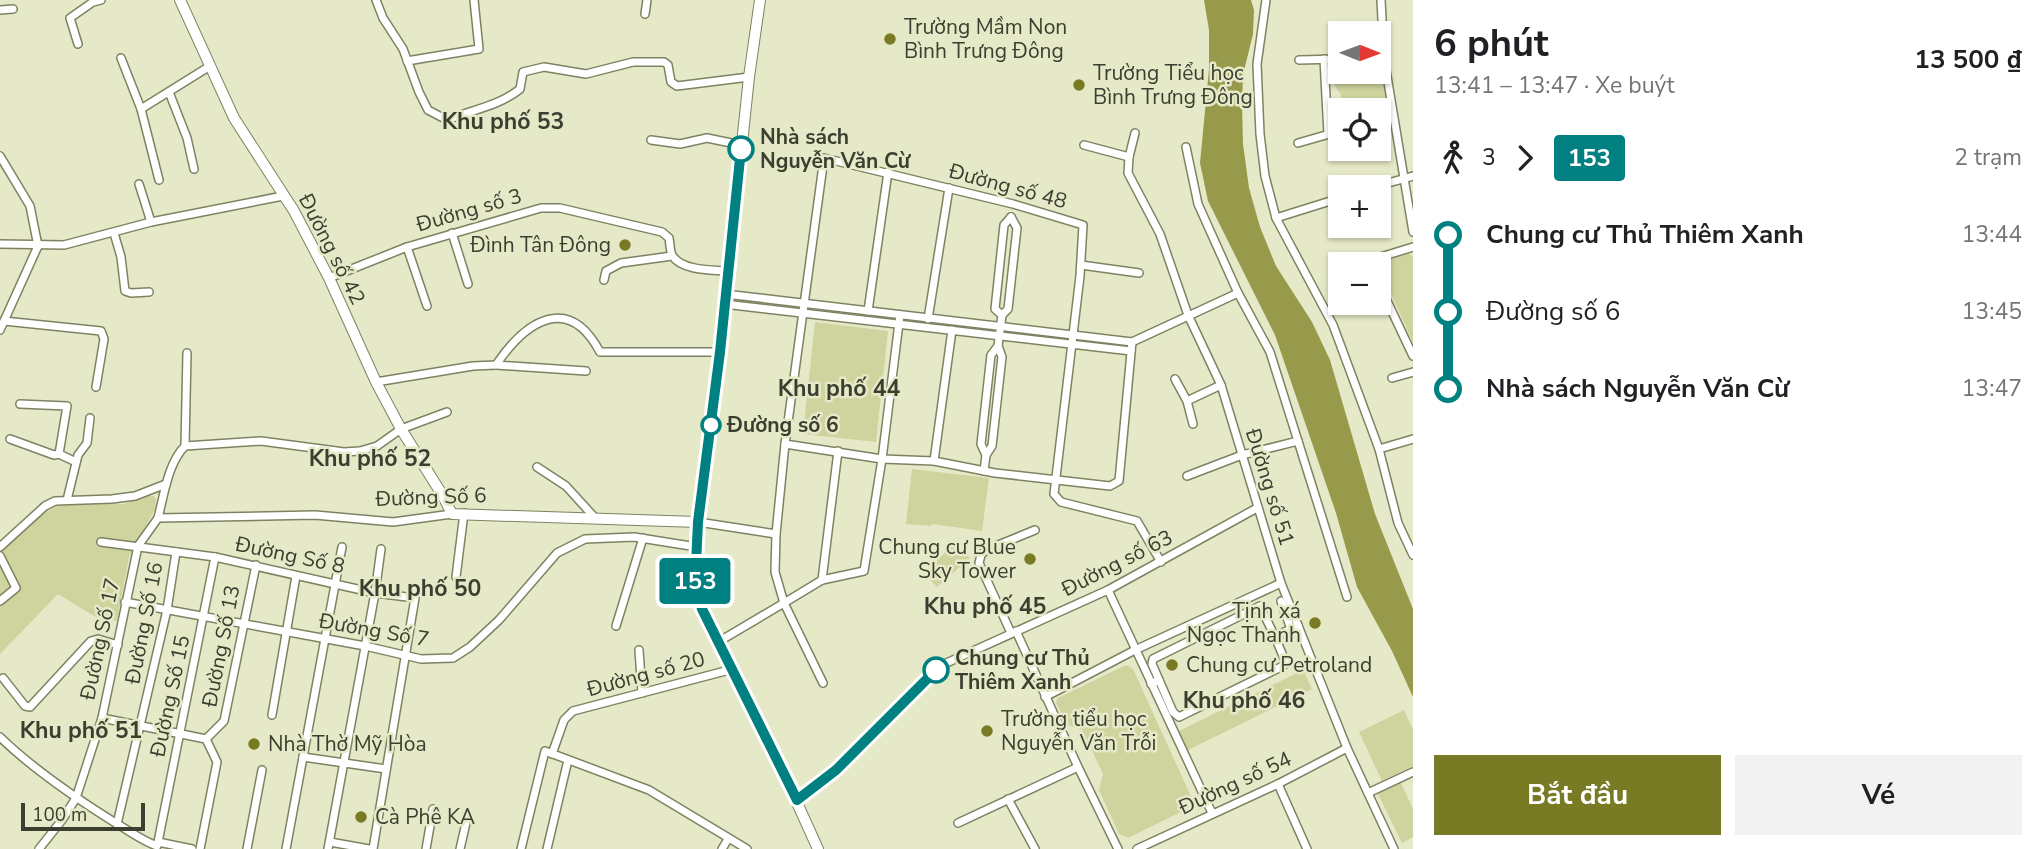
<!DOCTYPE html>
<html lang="vi">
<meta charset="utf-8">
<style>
:root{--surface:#fff;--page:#f2f2f2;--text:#202124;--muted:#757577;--accent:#787b24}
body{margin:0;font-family:"Nunito Sans",sans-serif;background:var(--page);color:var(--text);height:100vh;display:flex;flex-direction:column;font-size:26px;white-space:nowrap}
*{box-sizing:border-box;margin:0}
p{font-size:23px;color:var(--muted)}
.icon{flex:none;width:38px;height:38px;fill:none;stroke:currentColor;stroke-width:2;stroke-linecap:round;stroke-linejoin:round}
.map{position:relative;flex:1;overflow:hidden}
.details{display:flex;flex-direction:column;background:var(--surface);width:630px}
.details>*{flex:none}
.badge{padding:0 14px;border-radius:5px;font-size:24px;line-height:46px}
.needle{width:46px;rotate:91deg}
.fabs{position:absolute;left:1328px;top:21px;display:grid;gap:14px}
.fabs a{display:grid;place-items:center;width:63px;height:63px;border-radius:0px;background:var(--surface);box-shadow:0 2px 5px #0004;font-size:35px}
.scale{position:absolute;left:21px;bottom:18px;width:124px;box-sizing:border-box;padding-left:7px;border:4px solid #3c3e30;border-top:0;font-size:19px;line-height:24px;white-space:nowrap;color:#3c3e30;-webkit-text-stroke:5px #e6e9c7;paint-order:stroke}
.map>.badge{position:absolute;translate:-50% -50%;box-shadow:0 0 0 4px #fff}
.legs{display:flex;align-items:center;gap:10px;height:77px;padding:0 21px;font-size:23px}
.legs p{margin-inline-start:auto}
.overview{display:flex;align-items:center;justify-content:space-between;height:119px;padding:0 21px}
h1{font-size:38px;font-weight:700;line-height:52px}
.button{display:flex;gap:14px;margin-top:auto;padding:14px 21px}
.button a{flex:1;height:80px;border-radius:0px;background:var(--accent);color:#fff;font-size:28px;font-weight:700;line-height:80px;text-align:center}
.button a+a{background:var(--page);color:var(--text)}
ul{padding:0 21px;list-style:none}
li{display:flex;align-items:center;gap:24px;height:77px;font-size:26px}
li i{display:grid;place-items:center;width:10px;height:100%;margin:0 9px;background:currentColor}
li i::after{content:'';width:18px;height:18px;margin:-9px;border:5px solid;border-radius:50%;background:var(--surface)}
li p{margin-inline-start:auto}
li:first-child i{background:linear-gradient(#0000 50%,currentColor 0)}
li:last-child i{background:linear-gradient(currentColor 50%,#0000 0)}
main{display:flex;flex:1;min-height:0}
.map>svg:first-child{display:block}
</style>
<main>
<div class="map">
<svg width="1413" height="849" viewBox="0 0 1413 849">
<rect width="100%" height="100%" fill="#e6e9c7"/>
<g fill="#cfd39e">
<path d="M1339 63H1340V72H1379L1380 64 1388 108 1386 114 1379 116V110H1340V126L1332 124V111H1340L1341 94C1331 84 1332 75 1339 63Z"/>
<polygon points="1408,253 1413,256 1413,343 1378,264"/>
<polygon points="815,322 888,331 876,442 803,434"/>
<polygon points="912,469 989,478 982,531 932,524 931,526 906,524"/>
<polygon points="146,496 154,496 156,500 155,509 129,557 117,621 94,616 58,594 0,654 0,552 36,519 54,507 67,504 124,504"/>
<polygon points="956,543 970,558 937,587 923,572"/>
<polygon points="1126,665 1133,669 1193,801 1191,807 1128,838 1119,834 1099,790 1103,774 1082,730 1068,725 1056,703 1058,698"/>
<polygon points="1303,670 1312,689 1186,751 1177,732"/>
<polygon points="1404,710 1413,730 1413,766 1382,781 1359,732"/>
<polygon points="1400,781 1413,809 1413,837 1402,843 1377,792"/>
</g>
<polygon fill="#969a4a" points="1204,0 1251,0 1254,10 1253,34 1243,75 1242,104 1243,144 1249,188 1260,227 1276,266 1312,322 1330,360 1375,514 1413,609 1413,697 1392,651 1357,587 1336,513 1275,335 1208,201 1200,163 1209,69 1209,30"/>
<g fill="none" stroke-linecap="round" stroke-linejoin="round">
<g stroke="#7f8262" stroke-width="10">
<g id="street">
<path d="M376 0 383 18 403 49 419 92 428 110 447 120C471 110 499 106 520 89L523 72 544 67 586 74 633 62H664L668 65 671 82 677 86 749 77"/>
<polyline points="1266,0 1257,64 1260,134 1265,176 1276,218 1333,325 1379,449 1398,523 1413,555"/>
<polyline points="1381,0 1384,58 1413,232"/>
<polyline points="0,10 13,9"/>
<polyline points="645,14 647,0"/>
<polyline points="78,44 70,18 93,2 101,0"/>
<polyline points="121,58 141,109"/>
<polyline points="1324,59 1328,134"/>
<polyline points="1299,60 1340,59"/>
<polyline points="407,61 479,49 474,0"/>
<polyline points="169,92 187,138 194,169"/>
<polyline points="1379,120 1393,116"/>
<polyline points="1135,133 1129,157 1128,173 1160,234 1188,315 1221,385 1281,583 1347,748 1394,849"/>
<polyline points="651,140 680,144 707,138 741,145"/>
<polyline points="1298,143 1340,131"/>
<polyline points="1084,145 1129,157"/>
<polyline points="1186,147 1198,204 1238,293 1270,352 1347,597"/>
<polyline points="0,156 30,206 38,246"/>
<polyline points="159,180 141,109 210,66"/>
<polyline points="139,184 151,222"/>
<polyline points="1374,187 1413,176"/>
<polyline points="1276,218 1340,198"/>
<polyline points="114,233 121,257 125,291 131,293 149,292"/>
<polyline points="452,233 468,284"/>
<polyline points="0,244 64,245 151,222 283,196"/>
<polyline points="407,247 427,306"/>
<polyline points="1358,264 1413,247"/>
<polyline points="1081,265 1139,273"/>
<path d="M329 278 407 247 541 208H560L662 232 669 238C670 243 670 251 672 255 681 271 713 270 728 271"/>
<polyline points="604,280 606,271 621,263 672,256"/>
<polyline points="1379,284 1413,356"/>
<polyline points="725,294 1132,342 1238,293"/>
<polyline points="724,304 1131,351"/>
<polyline points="868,311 888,172"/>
<polyline points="900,315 882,459 785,444 824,158 1013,204 1083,225 1080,276 1054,494 1061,502 1137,521 1161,562"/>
<polyline points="1002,315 995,309 1004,225 1011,217"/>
<polyline points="1002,315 1008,309 1017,228 1011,217"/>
<polyline points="928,319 949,188"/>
<polyline points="4,321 101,331 104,339 96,387"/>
<polyline points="0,330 38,246"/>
<polyline points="496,365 586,371"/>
<polyline points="1392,378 1413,372"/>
<polyline points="1175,379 1187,401 1193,424"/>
<path d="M376 382 473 366 496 365C525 322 568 292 600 352H720"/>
<polyline points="1187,401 1221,385"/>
<polyline points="20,404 67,406 59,454 76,462"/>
<polyline points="10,439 54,455 59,454"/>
<polyline points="785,444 776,534 775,572 784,603 822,580 864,571 882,459 934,461 995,473 1110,486 1119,481 1132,342"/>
<polyline points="185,446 187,353"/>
<polyline points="1379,449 1413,439"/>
<polyline points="986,455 981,444 991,355 998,346"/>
<polyline points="934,461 952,330"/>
<polyline points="537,467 566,486 596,519"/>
<polyline points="984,471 986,455 992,446 1002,357 998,346 1002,315"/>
<polyline points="1187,476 1242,455 1298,441"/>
<polyline points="67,500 78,455 87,443 90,418"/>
<path d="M158 518C164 495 168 463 185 446L261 441 344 452 360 451 377 446 401 429 447 412"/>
<polyline points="698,522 776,534"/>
<polyline points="101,542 215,557 375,593 415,598 373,849"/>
<polyline points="0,547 45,506 55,501 112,499 135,496 166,484"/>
<polyline points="0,556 16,588 0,601"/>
<polyline points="456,577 464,513"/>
<polyline points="822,580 838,451"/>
<polyline points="1108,590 1212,813"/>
<polyline points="1281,601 1291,629"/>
<polyline points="125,602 365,646 421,659 453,658 470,647 499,620 557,553 585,539 634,537 697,547"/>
<polyline points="616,626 643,538"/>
<polyline points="1016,631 1078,767 1118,849"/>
<polyline points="1011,633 979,563 981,555 986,550 1035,530"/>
<polyline points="718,642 784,603 823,683"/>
<polyline points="639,650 642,693"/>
<polyline points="3,678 25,706 30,707 91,641 98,639 118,645"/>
<polyline points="1159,680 1152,664 1153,659 1260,606 1275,637"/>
<polyline points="1151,684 1159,680 1173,712 1179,717 1283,666 1286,663 1275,637 1298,625"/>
<polyline points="1045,697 1135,650 1281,583"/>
<polyline points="272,715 296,576"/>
<polyline points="102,718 206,739"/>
<path d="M0 737C34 770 74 797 114 822 128 830 142 841 157 846L158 842 192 849"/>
<polyline points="552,754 564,720 573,711 733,669"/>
<polyline points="303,757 386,769"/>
<polyline points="1278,784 1307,849"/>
<polyline points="1368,793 1413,772"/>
<polyline points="1008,799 1035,849"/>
<polyline points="797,800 836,770 942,665 1108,590 1257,508"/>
<polyline points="958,823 1078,767"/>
<polyline points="117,824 167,610 176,552"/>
<polyline points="158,842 215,557"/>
<polyline points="330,842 369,849"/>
<polyline points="39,849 62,820 76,798 102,718 138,546 158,518 315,515 393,522 452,514"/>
<polyline points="200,849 217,762 206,739 224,721 256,565"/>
<polyline points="247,849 262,770"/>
<polyline points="286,849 342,547"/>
<polyline points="328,849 375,593 381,549"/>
<polyline points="426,849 433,809"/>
<polyline points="460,849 466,823"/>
<polyline points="521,849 545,751 649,790 747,849"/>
<polyline points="547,849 568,760"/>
<polyline points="722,849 728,839"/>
<polyline points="1137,849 1278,784 1347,748"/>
</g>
</g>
<g stroke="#7f8262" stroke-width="12">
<g id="secondary">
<polyline points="180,0 234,118 294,211 329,278 376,382 401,429 443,496 452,514 698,522"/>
<polyline points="760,0 749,77 720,352 698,522 695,585 702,609 779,763 818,849"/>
</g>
</g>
<use href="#street" stroke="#fff" stroke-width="7"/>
<use href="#secondary" stroke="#fff" stroke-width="10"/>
</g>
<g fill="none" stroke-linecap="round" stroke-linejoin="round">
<g stroke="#fff" stroke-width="16">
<polyline id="line-1" points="741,149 720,352 698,522 695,585 702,609 797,800 836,770 936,670"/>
</g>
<use href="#line-1" stroke="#008080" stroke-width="10"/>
</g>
<g fill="#787b24" stroke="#e6e9c7" stroke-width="2.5">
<circle cx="890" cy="39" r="7"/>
<circle cx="1079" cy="85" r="7"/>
<circle cx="625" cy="245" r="7"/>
<circle cx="1030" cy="559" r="7"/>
<circle cx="1315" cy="623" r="7"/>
<circle cx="1172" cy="665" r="7"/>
<circle cx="987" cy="731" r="7"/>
<circle cx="254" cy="744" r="7"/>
<circle cx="361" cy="817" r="7"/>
</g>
<g fill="#fff" stroke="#008080" stroke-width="3.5">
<circle cx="741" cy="149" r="12"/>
<circle cx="711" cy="425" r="9"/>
<circle cx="936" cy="670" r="12"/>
</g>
<g text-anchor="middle" stroke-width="5" stroke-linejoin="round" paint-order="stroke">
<g font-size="21" fill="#3c3e30" stroke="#e6e9c7" text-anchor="start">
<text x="904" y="34">Trường Mầm Non<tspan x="904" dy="24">Bình Trưng Đông</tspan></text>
<text x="1093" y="80">Trường Tiểu học<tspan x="1093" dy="24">Bình Trưng Đông</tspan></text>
<text x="611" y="252" text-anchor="end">Đình Tân Đông</text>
<text x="1016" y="554" text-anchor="end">Chung cư Blue<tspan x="1016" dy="24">Sky Tower</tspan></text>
<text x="1301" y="618" text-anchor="end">Tịnh xá<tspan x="1301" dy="24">Ngọc Thanh</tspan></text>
<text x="1186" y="672">Chung cư Petroland</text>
<text x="1001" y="726">Trường tiểu học<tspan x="1001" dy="24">Nguyễn Văn Trỗi</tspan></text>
<text x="268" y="751">Nhà Thờ Mỹ Hòa</text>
<text x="375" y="824">Cà Phê KA</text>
</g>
<g font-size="21" font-weight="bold" fill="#3c3e30" stroke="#e6e9c7" text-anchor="start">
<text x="760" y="144">Nhà sách<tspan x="760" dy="24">Nguyễn Văn Cừ</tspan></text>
<text x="727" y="432">Đường số 6</text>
<text x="955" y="665">Chung cư Thủ<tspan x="955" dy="24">Thiêm Xanh</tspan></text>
</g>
<g font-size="21" fill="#3c3e30" stroke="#e6e9c7">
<text transform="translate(1008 186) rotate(15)" y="7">Đường số 48</text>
<text transform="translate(469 210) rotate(-16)" y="7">Đường số 3</text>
<text transform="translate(332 249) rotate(63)" y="7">Đường số 42</text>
<text transform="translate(1270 487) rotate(73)" y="7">Đường số 51</text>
<text transform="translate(431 497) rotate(-2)" y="7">Đường Số 6</text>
<text transform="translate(290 555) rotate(12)" y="7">Đường Số 8</text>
<text transform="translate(1117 563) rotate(-27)" y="7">Đường số 63</text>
<text transform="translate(144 623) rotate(-79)" y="7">Đường Số 16</text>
<text transform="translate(374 630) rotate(10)" y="7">Đường Số 7</text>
<text transform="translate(100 639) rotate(-78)" y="7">Đường Số 17</text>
<text transform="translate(221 646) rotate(-79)" y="7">Đường Số 13</text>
<text transform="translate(646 674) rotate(-15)" y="7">Đường số 20</text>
<text transform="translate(170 696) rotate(-78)" y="7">Đường Số 15</text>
<text transform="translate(1235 783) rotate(-25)" y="7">Đường số 54</text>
</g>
<g font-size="23" font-weight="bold" fill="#3c3e30" stroke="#e6e9c7">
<text x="503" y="129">Khu phố 53</text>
<text x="839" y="396">Khu phố 44</text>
<text x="370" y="466">Khu phố 52</text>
<text x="420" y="596">Khu phố 50</text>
<text x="985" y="614">Khu phố 45</text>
<text x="1244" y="708">Khu phố 46</text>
<text x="81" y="738">Khu phố 51</text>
</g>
</g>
</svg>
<div class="fabs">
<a><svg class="needle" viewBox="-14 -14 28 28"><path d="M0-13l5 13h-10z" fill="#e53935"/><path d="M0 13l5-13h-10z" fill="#757577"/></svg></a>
<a><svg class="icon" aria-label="locate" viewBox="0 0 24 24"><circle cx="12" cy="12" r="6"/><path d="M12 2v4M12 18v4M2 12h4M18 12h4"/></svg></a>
<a>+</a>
<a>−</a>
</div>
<div class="scale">100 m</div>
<b class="badge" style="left:695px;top:581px;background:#008080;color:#fff">153</b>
</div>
<section class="details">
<div class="overview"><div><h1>6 phút</h1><p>13:41 – 13:47 · Xe buýt</p></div><b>13 500 ₫</b></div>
<div class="legs"><svg class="icon" aria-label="walk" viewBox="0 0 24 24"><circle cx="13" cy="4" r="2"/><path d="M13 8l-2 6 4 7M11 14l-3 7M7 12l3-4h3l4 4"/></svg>3<svg class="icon" aria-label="forward" viewBox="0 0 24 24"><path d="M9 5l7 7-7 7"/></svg><b class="badge" style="background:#008080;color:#fff">153</b><p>2 trạm</p></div>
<ul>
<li><i style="color:#008080"></i><b>Chung cư Thủ Thiêm Xanh</b><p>13:44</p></li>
<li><i style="color:#008080"></i><span>Đường số 6</span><p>13:45</p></li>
<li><i style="color:#008080"></i><b>Nhà sách Nguyễn Văn Cừ</b><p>13:47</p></li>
</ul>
<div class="button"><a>Bắt đầu</a><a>Vé</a></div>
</section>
</main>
